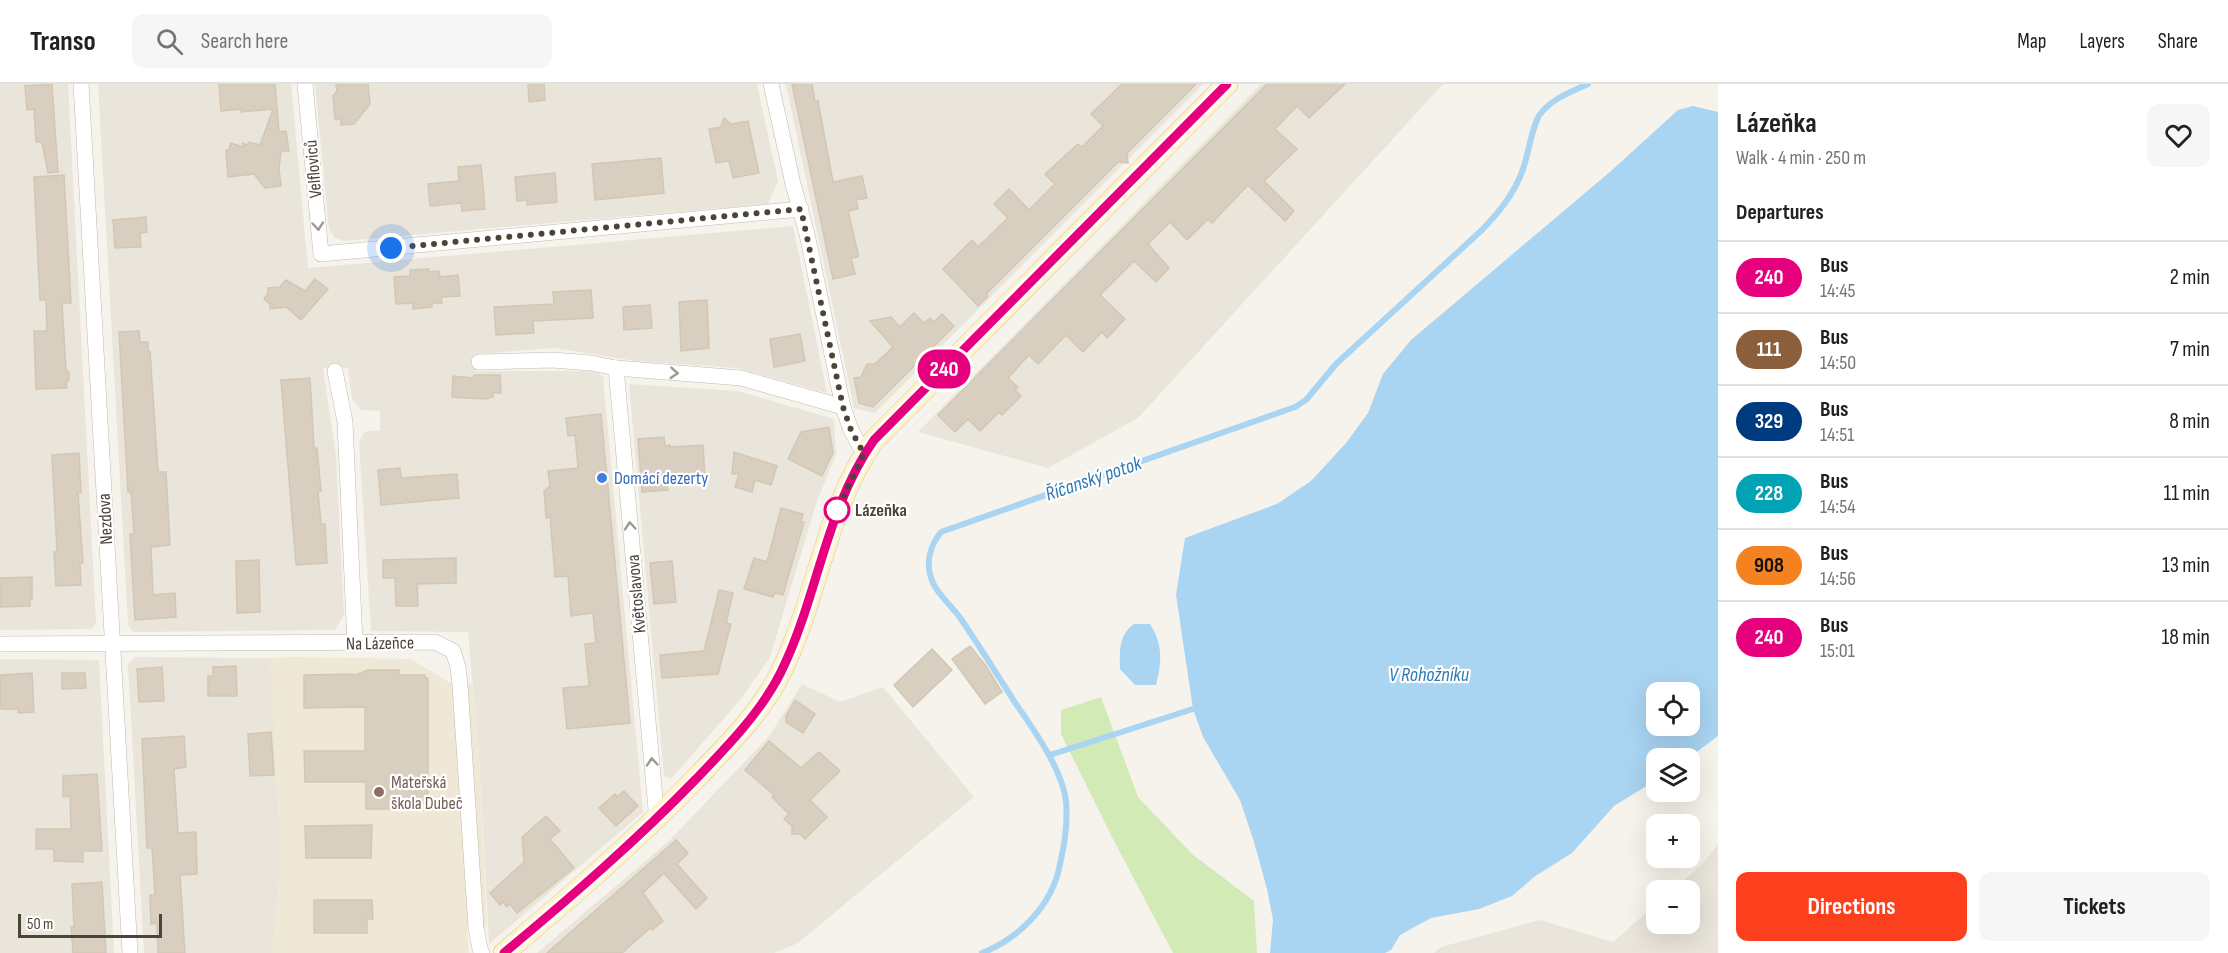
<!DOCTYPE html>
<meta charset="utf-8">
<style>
:root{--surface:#fff;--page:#f6f6f6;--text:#202124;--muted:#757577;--line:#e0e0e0;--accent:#fc3f1d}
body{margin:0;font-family:"Sofia Sans Condensed",sans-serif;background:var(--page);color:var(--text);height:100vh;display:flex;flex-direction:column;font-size:22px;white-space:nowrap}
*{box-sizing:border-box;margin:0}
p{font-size:20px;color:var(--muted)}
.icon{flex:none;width:33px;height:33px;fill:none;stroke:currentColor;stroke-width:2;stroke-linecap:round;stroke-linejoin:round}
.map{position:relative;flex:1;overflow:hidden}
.drawer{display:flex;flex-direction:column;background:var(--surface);width:510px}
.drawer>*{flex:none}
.badge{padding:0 12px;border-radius:20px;font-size:21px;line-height:39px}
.fabs{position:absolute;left:1646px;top:598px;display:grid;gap:12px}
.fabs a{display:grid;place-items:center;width:54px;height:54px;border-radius:12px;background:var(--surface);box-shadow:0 6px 24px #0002;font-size:30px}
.scale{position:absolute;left:18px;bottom:15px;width:144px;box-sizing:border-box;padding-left:6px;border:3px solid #4b4439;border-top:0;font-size:16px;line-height:21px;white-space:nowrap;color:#4b4439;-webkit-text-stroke:4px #fff;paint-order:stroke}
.you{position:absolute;width:30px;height:30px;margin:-15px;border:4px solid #fff;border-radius:50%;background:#1a73e8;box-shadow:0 0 0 9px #1a73e833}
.map>.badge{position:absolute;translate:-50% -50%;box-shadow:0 0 0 3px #fff}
h2{padding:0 18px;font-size:22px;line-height:54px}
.round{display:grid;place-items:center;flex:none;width:63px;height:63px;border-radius:12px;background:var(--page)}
.headline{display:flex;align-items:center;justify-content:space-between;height:102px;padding:0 18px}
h1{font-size:28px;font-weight:700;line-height:45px}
.cta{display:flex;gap:12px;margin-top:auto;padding:12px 18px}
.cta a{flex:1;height:69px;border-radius:12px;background:var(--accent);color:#fff;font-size:24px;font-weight:700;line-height:69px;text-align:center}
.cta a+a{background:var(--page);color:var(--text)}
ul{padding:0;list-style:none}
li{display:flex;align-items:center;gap:18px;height:72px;padding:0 18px;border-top:2px solid var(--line)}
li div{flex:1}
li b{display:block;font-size:22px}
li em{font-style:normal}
li .badge{min-width:66px;font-weight:700;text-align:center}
header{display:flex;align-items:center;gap:36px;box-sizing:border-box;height:84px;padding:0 30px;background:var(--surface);border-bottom:2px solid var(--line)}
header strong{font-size:28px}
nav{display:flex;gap:33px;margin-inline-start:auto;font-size:21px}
.search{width:420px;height:54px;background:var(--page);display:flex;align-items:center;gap:15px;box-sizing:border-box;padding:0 21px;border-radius:12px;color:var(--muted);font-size:22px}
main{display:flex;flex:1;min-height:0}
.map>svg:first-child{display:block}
</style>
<header>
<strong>Transo</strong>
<div class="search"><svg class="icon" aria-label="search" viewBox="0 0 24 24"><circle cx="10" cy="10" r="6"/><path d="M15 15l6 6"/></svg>Search here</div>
<nav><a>Map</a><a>Layers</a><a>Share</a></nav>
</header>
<main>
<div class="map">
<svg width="1718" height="869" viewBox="0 0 1718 869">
<rect width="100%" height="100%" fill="#f6f3ec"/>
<g fill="#eae5da">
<polygon points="0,0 68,0 96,539 91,545 0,546"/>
<polygon points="98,0 291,0 308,184 793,142 827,309 737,284 636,277 555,264 477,270 476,287 596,287 603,293 643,728 489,860 479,674 468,548 371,547 359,357 364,348 380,346 380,327 361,326 352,315 348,284 323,284 336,372 344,531 335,546 133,548 128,541"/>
<polygon points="315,0 757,0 778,97 768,120 344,157 335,154 329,145"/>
<polygon points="786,0 1203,0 875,329 854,324"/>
<polygon points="1261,0 1443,0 1138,334 1048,384 918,348"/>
<polygon points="629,300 738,307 834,335 836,371 817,417 770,573 741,615 671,695 664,692"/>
<polygon points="135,573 411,575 462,801 469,869 144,869 128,580"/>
<polygon points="0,575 99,576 114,869 0,869"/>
<polygon points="802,600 840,618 883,603 974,713 798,859 774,869 537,869 669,757 770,651"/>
<polygon points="1718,760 1718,869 1434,869 1441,863 1540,836 1613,858 1656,820 1656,840 1689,840 1689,807 1671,807 1701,781"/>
</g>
<polygon fill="#efe8d6" points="293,573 411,575 454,601 472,599 479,674 487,843 466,845 469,869 272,869 279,795 279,743 270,574"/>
<polygon fill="#d2eab5" points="1101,613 1138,713 1192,770 1254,817 1257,869 1173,869 1113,755 1061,650 1061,626"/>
<g fill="#a9d4f2" fill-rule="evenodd">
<path d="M1693 22 1718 28V652L1687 675H1656V696L1614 722 1572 769 1534 793 1512 812 1479 825 1431 834 1400 851 1391 866 1385 869H1270L1273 836 1267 805 1254 758 1240 716 1203 653 1193 625 1176 511 1185 454 1277 420 1311 397 1346 359 1368 329 1383 290 1411 256 1611 87 1678 26ZM1656 609H1689V642H1656Z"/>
<path d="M1134 540H1150C1163 560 1162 578 1156 601H1135L1120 585C1120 566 1118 552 1134 540Z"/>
</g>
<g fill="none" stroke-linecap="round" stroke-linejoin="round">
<g stroke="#a9d4f2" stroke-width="6">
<polyline points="1050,671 1193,625"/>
<path d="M982 869C1020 854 1053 820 1060 780 1065 759 1068 739 1066 717 1062 685 1034 646 1016 620 998 592 980 563 961 535 953 523 939 512 933 499 925 481 929 463 941 448L1295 323 1306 316 1336 280 1482 146C1499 128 1515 109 1523 85 1528 72 1533 37 1541 29 1553 14 1571 8 1588 0"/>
</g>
</g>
<g fill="#d8cfc1" stroke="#d3c7b4" stroke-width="1.5">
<polygon points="52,0 58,88 48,89 42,58 36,58 34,25 27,26 25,2"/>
<polygon points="219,0 275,0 279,48 286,47 289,67 281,67 279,85 281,102 265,104 254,90 228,93 226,66 229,66 231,59 243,63 243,59 247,61 249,58 260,61 273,25 241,28 242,25 221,27"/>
<polygon points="336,0 368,0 370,20 354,40 341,41 341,35 335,35 333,12 337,7"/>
<polygon points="528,0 544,0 545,16 529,18"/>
<polygon points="792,0 812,0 815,17 818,17 833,98 862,92 867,114 856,116 858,125 848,127 858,169 858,173 851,174 855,190 833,195"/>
<polygon points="1122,0 1196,0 1127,69 1128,79 1118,78 987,209 987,213 978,222 943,185 972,156 978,163 1008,134 994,120 1009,105 1029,126 1055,100 1045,90 1078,60 1082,63 1103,42 1091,30"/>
<polygon points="1267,0 1345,0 1309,34 1297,22 1275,45 1297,65 1264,97 1294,127 1285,137 1248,101 1212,139 1208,135 1187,156 1170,138 1148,160 1169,184 1156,198 1134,177 1100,211 1125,235 1107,254 1102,248 1083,268 1066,251 1038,280 1029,271 1008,294 1018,303 1015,306 1021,312 1002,331 999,328 980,347 968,335 955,348 938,331"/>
<polygon points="724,34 731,40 748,37 759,89 733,94 729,77 716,79 709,45 721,43"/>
<polygon points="661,74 664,109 595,116 592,80"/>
<polygon points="481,81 485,125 462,127 461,119 430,122 428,100 459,97 458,83"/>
<polygon points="555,89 557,118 527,121 527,116 517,117 515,93"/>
<polygon points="64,91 71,219 62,219 66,286 69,288 69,296 66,299 67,304 36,305 34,247 47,247 46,216 40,216 34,93"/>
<polygon points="146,133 147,148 140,149 141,163 115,164 113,136"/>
<polygon points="429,185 429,188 439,187 440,193 458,191 460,212 441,213 442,219 432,219 432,223 413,225 413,219 396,220 394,193 410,192 410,186"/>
<polygon points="315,195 328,205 301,236 286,223 270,225 270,220 264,215 268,209 268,204 280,203 286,196 305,207"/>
<polygon points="591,206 593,234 533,237 534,249 496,251 494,223 554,220 553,208"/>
<polygon points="707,216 709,264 681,267 679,218"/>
<polygon points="650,221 652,244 624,246 623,223"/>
<polygon points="914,229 924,239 930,234 934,238 942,230 954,242 873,323 859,319 854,294 861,293 867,280 875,280 893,263 870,237 891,233 900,243"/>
<polygon points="139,247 140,258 148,258 148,267 150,267 158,388 166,388 170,461 151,463 153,511 175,509 176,533 135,536 130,450 134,450 131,408 128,408 119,248"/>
<polygon points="800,250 805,277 774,283 770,255"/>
<polygon points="474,291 500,291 501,309 493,309 493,313 485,315 452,313 453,292 474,294"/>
<polygon points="310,294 314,364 317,364 321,407 318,407 321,440 325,440 327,479 296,481 281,296"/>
<polygon points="601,330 630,639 567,645 563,604 589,602 585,560 596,559 593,529 571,532 568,492 555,493 550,433 546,434 544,407 550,402 548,387 578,384 575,351 568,352 566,334"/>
<polygon points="829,343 833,369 822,392 788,375 801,348"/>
<polygon points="664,353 665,362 670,361 670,363 703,361 705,393 667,397 668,406 642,408 638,355"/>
<polygon points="734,368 777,382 771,401 755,396 752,408 735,403 739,390 732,390"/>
<polygon points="79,369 81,409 78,409 83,479 80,479 81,501 56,502 54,468 57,468 52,371"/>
<polygon points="400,384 401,394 457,390 459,414 381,421 378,386"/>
<polygon points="781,424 803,430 801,438 804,438 783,511 775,509 773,513 744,505 754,474 767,478"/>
<polygon points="456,474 456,499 417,500 418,522 396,522 395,494 383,494 383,476"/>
<polygon points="259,476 260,528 237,529 236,477"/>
<polygon points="672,477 676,518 654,520 650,479"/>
<polygon points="32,493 32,515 30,515 30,522 0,523 0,494"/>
<polygon points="719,506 733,509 726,539 731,540 718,590 662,594 660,571 704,567"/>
<polygon points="970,562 986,582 1002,608 985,620 952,575"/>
<polygon points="932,565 952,586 913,623 894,601"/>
<polygon points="236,582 237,612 208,612 208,592 213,592 213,583"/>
<polygon points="162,583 164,617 139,618 137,585"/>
<polygon points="368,586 399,586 399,591 425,591 425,594 428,594 428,719 411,719 411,725 366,725 366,698 305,698 304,667 365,667 365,623 304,624 304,591 358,590"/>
<polygon points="32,589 34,628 18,629 18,625 1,625 0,591"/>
<polygon points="62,589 85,589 86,604 62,605"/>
<polygon points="795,616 815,630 803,649 786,638 786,632"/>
<polygon points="271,648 274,691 250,692 248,650"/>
<polygon points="184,652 186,683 174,685 178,749 196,748 197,790 180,791 185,869 158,869 157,839 151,840 150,811 155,811 152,764 147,764 142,655"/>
<polygon points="769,657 801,684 819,668 840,687 810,716 827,733 805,755 800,750 792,750 792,742 784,735 789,730 772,713 774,711 745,686"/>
<polygon points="97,690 102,767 83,767 83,778 54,777 54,765 36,765 36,745 71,745 70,712 63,713 63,692"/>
<polygon points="624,707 638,722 616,742 599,724 615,710 617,713"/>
<polygon points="546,732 560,747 550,755 574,784 517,829 510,820 507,823 503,818 500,821 490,809 524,778 522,753"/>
<polygon points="372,741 371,774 306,774 305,742"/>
<polygon points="676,756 688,769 677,780 707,814 696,825 664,789 643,809 663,837 652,846 650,844 622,869 547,869"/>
<polygon points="102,798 106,869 73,869 71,843 74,843 72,800"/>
<polygon points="314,816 372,816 373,835 367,835 367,849 314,849"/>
</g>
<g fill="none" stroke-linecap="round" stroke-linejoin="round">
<g stroke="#c2bbae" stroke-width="16">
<g id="street">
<polyline points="81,0 130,869"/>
<polyline points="305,0 321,170 801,125"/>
<polyline points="771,0 793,100 807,150 843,323 851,346 864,370"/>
<polyline points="479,278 552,276 591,279 616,284 741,294 843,323"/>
<polyline points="616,284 657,736"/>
<polyline points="335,287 345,338 355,559"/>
<polyline points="0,560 435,558 453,567 458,583 460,601 476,844 480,865 482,869"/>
</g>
</g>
<g stroke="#d6c79b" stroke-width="22">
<path id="secondary" d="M504 869C572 812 638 755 699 691 729 660 762 627 781 588 818 513 825 426 874 356L1227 0"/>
</g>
<use href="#street" stroke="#fff" stroke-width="15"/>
<use href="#secondary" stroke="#fff3cd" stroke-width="21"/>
</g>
<defs><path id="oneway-chevron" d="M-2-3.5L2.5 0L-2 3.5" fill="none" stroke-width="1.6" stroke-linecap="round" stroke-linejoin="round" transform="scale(1.5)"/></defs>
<g stroke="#9c9892">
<use href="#oneway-chevron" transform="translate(318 142) rotate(85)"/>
<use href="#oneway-chevron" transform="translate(674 289) rotate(4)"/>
<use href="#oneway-chevron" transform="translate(630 442) rotate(-95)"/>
<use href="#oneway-chevron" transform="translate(652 678) rotate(-95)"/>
</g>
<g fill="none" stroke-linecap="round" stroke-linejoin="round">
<g stroke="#fff" stroke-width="14">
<path id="line" d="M504 869C571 813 636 757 696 695 727 663 761 628 781 588 818 513 825 426 874 356L1227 0"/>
</g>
<use href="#line" stroke="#e6007e" stroke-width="9"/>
<polyline stroke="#4b4439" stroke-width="6" stroke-dasharray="0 10.8" points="391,164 801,125 843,323 851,346 864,370 837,426"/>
</g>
<circle fill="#3f7fe0" stroke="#fff" stroke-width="2" cx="602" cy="394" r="6"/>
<circle fill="#fff" stroke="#e6007e" stroke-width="3" cx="837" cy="426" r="12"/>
<circle fill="#8d6e63" stroke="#fff" stroke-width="2" cx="379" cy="708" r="6"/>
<g text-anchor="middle" stroke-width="4.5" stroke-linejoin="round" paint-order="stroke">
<g font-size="18" fill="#4b4439" stroke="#fff">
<text transform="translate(313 85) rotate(-95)" y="6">Velfloviců</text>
<text transform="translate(105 435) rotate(-93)" y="6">Nezdova</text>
<text transform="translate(636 510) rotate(-95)" y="6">Květoslavova</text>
<text transform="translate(380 559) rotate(-1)" y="6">Na Lázeňce</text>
</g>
<g font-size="18" fill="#366cbe" stroke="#fff" text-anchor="start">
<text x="614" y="400">Domácí dezerty</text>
</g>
<g font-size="18" font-weight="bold" fill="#4b4439" stroke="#fff" text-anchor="start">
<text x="855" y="432">Lázeňka</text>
</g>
<g font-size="18" fill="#785e54" stroke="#fff" text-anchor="start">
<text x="391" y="704">Mateřská<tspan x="391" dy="21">škola Dubeč</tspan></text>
</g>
<g font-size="20" font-style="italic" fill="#2e7ab2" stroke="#fff">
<text transform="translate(1093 394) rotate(-19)" y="7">Říčanský potok</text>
<text x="1429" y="597">V Rohožníku</text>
</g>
</g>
</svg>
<div class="fabs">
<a><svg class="icon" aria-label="locate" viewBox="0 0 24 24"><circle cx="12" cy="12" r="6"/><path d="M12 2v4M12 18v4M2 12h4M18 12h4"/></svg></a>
<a><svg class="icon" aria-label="layers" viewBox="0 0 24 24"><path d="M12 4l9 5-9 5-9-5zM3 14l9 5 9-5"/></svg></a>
<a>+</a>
<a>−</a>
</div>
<div class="scale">50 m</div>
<div class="you" style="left:391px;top:164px"></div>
<b class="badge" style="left:944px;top:285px;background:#e6007e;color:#fff">240</b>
</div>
<section class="drawer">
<div class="headline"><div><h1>Lázeňka</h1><p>Walk · 4 min · 250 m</p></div><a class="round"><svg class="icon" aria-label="heart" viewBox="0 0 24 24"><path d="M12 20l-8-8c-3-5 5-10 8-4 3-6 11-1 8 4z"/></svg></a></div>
<h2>Departures</h2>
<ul>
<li><span class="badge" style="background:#e6007e;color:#fff">240</span><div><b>Bus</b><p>14:45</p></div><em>2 min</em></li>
<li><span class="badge" style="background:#8b5e3c;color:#fff">111</span><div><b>Bus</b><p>14:50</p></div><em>7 min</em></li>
<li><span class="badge" style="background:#003b80;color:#fff">329</span><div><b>Bus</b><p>14:51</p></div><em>8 min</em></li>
<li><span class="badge" style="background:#00a3b4;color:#fff">228</span><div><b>Bus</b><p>14:54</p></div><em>11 min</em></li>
<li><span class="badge" style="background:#f58220;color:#111">908</span><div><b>Bus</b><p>14:56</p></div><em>13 min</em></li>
<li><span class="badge" style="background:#e6007e;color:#fff">240</span><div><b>Bus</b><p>15:01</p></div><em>18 min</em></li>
</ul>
<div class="cta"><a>Directions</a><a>Tickets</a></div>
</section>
</main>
